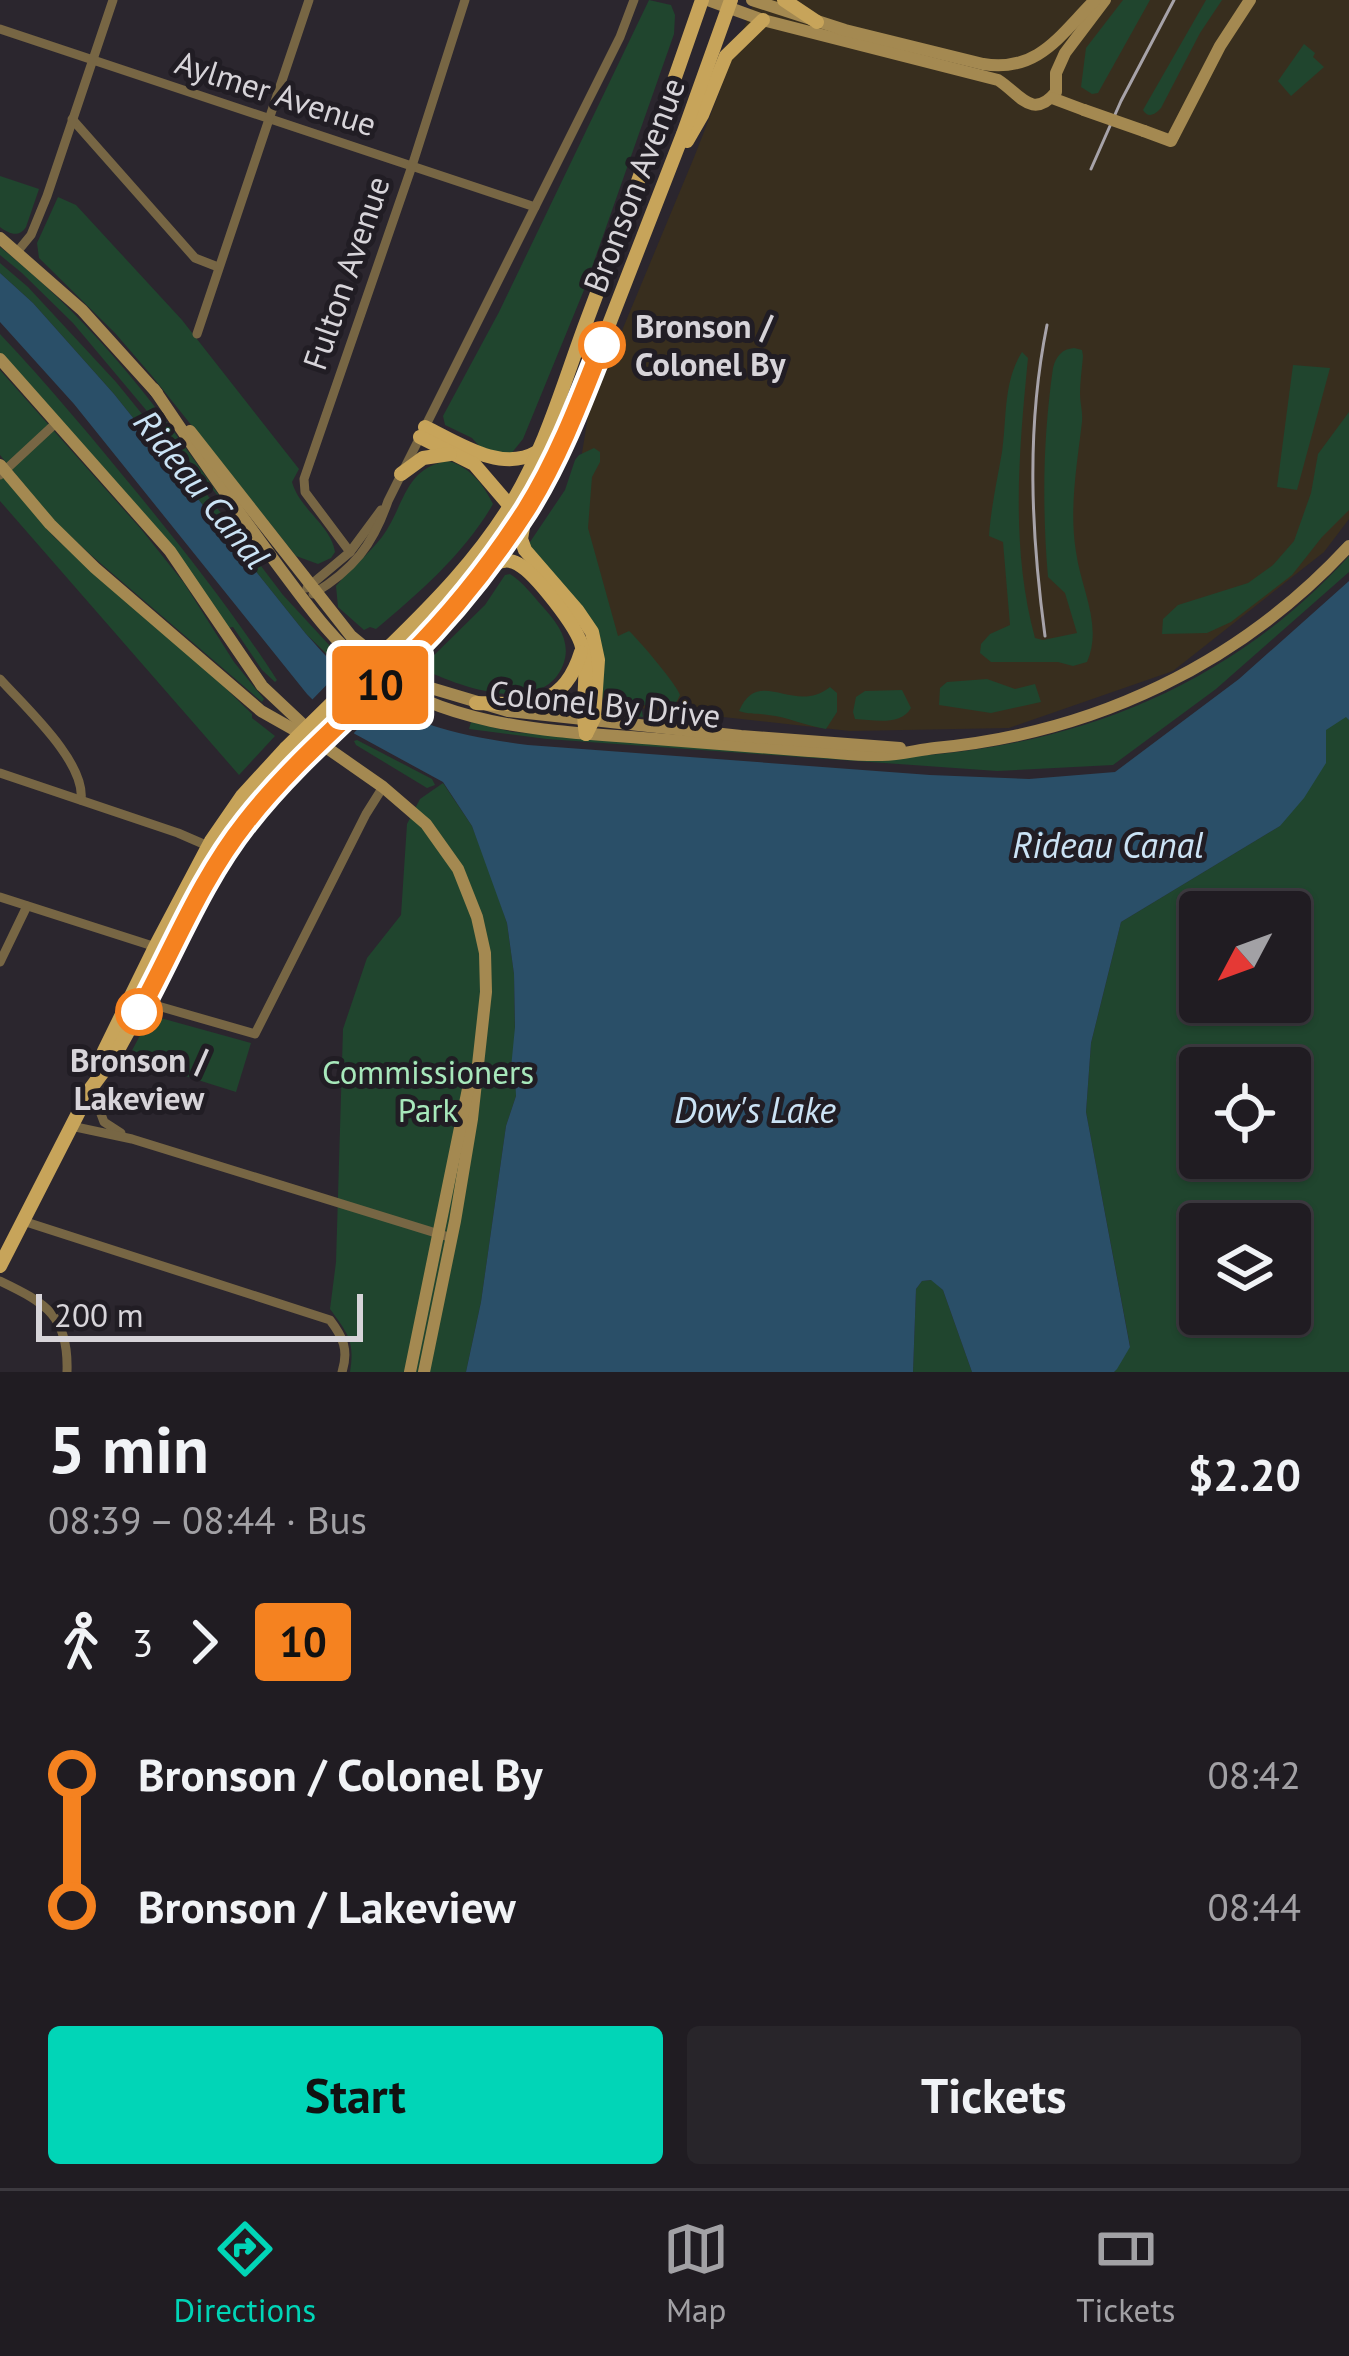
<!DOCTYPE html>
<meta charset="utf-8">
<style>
:root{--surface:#201c22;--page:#28252a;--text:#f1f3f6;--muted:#a2a1a5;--line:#3d3a40;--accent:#01d5b7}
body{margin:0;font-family:"PT Sans",sans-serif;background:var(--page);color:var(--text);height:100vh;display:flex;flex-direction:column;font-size:45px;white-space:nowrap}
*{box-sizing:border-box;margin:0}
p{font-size:39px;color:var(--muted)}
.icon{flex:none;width:66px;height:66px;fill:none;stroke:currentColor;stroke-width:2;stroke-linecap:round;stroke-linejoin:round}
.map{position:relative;height:1372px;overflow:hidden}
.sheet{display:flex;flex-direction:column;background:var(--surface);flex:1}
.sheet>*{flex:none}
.badge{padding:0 24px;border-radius:9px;font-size:42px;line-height:78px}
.needle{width:78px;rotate:229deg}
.buttons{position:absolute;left:1179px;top:891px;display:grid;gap:24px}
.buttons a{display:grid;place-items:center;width:132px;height:132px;border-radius:12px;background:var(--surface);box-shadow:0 3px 9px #0004,0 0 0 3px var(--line);font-size:60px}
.scale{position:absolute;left:36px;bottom:30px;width:327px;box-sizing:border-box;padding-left:12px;border:6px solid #d7d4d9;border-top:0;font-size:33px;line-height:42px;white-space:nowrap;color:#d7d4d9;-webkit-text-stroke:9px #211d24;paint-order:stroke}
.map>.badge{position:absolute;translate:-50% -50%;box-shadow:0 0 0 6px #fff}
.legs{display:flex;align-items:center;gap:18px;height:132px;padding:0 48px;font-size:39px}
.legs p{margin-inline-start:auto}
.summary{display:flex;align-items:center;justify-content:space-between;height:204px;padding:0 48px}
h1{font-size:66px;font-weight:700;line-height:90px}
.cta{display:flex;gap:24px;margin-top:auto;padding:24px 48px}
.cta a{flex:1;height:138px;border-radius:12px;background:var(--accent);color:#111;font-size:48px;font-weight:700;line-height:138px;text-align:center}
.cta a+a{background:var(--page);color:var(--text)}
ul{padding:0 48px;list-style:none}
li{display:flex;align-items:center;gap:42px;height:132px;font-size:45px}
li i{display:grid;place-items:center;width:18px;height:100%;margin:0 15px;background:currentColor}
li i::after{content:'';width:30px;height:30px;margin:-15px;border:9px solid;border-radius:50%;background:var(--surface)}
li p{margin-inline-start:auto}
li:first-child i{background:linear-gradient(#0000 50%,currentColor 0)}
li:last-child i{background:linear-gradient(currentColor 50%,#0000 0)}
.dock{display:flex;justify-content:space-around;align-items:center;height:168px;border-top:3px solid var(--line);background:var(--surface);font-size:33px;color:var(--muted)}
.dock a{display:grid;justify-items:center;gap:6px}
.dock .current{color:var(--accent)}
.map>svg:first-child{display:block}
</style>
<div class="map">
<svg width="1349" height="1372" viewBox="0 0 1349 1372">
<rect width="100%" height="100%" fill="#2b262e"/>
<polygon fill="#382e1e" points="755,0 1349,0 1349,519 1324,552 1173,671 1009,728 850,731 613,705 576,490 589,410 695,155"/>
<g fill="#20452e" fill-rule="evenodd">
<polygon points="649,0 671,5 675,15 674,34 584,290 523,439 510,455 481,448 472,438 445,425 443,416 499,312"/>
<polygon points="1123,0 1150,0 1098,93 1092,94 1081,87 1086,48"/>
<path d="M1206 0H1222L1200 33 1161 108C1156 114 1148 119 1143 110Z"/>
<polygon points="1304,44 1315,53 1313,57 1324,67 1291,96 1278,81"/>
<path d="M0 176 39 189 26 227C19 238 9 234 0 227Z"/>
<path d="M58 197 76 205 182 320 299 469 292 482C300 510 331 525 335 552L331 558 318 564 296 556 152 376 115 333 39 258 37 243Z"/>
<path d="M0 247C93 321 159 407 225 504L73 323 22 273 0 255Z"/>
<polygon points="0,263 28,287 116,382 199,484 283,595 342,659 338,665 306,634 114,394 33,303 0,273"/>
<path d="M0 334C49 386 94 440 139 495 188 555 235 615 277 680L275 682 262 670 233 627 227 628 0 354Z"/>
<path d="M1074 348 1082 350 1083 356C1082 369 1080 381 1080 394 1080 403 1083 412 1082 422 1077 465 1069 508 1076 552 1081 589 1103 626 1087 662L1073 666 1058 662H991L980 653 981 644 990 634 1010 625 1003 542 989 536C991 507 997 481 1002 452 1007 418 1003 382 1022 352L1028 358C1019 451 1010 546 1035 638L1043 640 1077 633 1065 593 1048 577C1042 507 1043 438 1053 368 1056 356 1062 349 1074 348Z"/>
<polygon points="1293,365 1330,368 1297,490 1277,487"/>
<polygon points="0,370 141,529 184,583 234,662 264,699 262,702 92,556 53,520 0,455"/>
<polygon points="1349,412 1349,510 1322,537 1292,575 1231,622 1207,633 1162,634 1163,619 1178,605 1248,583 1273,565 1294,541 1311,493 1318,454"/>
<path d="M594 448 600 452V462L592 477 588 528 618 636 629 631C639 640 677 685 680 695L675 705 648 706 641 704 643 717 618 714 605 704 601 694 603 657 528 545 565 490 575 460 579 455Z"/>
<path d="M448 461C469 466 484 485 493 504 464 554 419 593 376 629L370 627 364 630 338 607 336 586C350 569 368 555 382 537 404 508 404 467 448 461Z"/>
<polygon points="0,473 54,537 208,671 252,714 252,718 275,736 239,775 0,501"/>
<path d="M1349 556V572L1216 689 1113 765 997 771 547 739 469 729 471 722 512 732 853 758C1043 759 1219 699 1349 556Z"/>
<path d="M510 574C523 582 533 596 543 607 558 624 572 642 563 665 542 718 457 686 421 668L485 605 505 575Z"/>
<polygon points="987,679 1015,689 1035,684 1041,702 991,713 939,705 940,688 947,682"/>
<path d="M830 687 837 693V712L826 729C806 726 788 717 768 715 757 713 749 715 739 711 759 665 794 716 830 687Z"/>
<path d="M902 690 911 708C901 726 874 720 855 719L853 712 856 697 865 691Z"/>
<path d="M1349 713V1372H1114L1130 1346 1086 1112 1091 1043 1121 922 1280 826 1325 730ZM1200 912H1290V1002H1200ZM1200 1068H1290V1158H1200ZM1200 1224H1290V1314H1200Z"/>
<polygon points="357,740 432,779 435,785 427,788 356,745 354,741"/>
<path d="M443 783 472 826 491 875 507 923 514 974 516 1096 506 1126 481 1302 466 1372H350C355 1341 348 1334 330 1309L336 1262 343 1029 367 958 401 915 407 824 420 799Z"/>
<polygon points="157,1017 251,1043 236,1092 128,1058 145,1026"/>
<polygon points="932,1280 943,1290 972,1372 913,1372 916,1289 922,1281"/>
</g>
<path fill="#2a4f68" d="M0 273 33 303 114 394 306 634C323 653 340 672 360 688 407 726 469 737 528 745L930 775 1029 779 1115 772 1239 679 1349 581V720L1346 717 1326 730V763L1304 798 1280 826 1121 922 1091 1043 1086 1112 1130 1347 1117 1369 1114 1372H972L943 1290 931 1280 922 1281 916 1289 913 1372H466L481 1302 506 1126 516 1096 515 1077 511 1068 515 1027 514 974 507 923 472 826 443 782 355 734 330 717 307 694 74 404 0 322Z"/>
<polygon fill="#2b262e" points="345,666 387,699 349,738 326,722 308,704"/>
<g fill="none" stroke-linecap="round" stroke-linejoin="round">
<g stroke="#764" stroke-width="9">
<polyline points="0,29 535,207"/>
<polyline points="72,119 195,258 218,267"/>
<polyline points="17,252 31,235 47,196 113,0"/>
<polyline points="197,334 309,0"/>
<polyline points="0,475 57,422"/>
<polyline points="350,552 305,492 304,479 412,166 465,0"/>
<polyline points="307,588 350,552 381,510"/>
<path d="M313 594C353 570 373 545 388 501L620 37 634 0"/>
<path d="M0 679C25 707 86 762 81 800"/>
<polyline points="0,773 178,833 208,846"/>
<polyline points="0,897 159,948"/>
<polyline points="0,962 27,906"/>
<polyline points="132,995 158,1006 255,1034 366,814 383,787"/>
<polyline points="92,1090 104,1122 121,1133"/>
<polyline points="71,1126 132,1139 452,1238"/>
<path d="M23 1221 330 1320C343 1337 349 1350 342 1372"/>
<path d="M0 1281C46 1303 69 1316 67 1372"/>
</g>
<g stroke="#a48951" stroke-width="12">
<path d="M708 0 763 20 998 80C1019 93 1032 121 1056 92V73L1065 53 1105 0"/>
<path d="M752 0 845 30 983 64C1038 73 1060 35 1095 0"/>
<polyline points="1052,98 1084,110"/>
<polyline points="1144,131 1171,141 1220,46 1250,0"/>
<polyline points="0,238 82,310 157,393"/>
<polyline points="0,359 170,551 262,686 312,733"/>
<path d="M154 389C195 450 236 509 279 567 306 603 333 642 369 669 452 730 557 731 656 739 707 743 758 747 809 751 833 752 858 756 882 755 900 755 917 750 935 748 1095 733 1240 664 1349 546"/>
<polyline points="190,431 351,636 390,668 424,686 508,711 741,736 900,748"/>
<polyline points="0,465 50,524 95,568 261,711 330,750 383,787 426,824 458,869 477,917 485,953 486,992 472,1119 455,1221 424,1372"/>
<polyline points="410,1372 470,1079"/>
</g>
<g stroke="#c7a45a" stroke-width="14">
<polyline points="784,0 817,22"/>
<polyline points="687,141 702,115 726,56 763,20"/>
<path d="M425 427C458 443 501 473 537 452"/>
<polyline points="420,437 474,464 510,506"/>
<polyline points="401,474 423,458 450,454"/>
<polyline points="525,515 521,539 525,550 577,610 592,632 598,660 594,718 586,734"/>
<path d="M491 565C501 561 508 558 518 564 535 573 578 628 582 647 590 675 580 705 586 734"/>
<path d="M391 645C436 601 477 559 510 506 544 451 562 388 584 328 625 219 664 110 702 0"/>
<polyline points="408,657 504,542 526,510 564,440 683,134 731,0"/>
<path d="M476 703C528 705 563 710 581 652"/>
<polyline points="97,1071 104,1051 155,947 211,841 242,796 286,748"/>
<polyline points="0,1266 91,1088 114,1057 145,1001 216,862 252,813 304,760"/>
</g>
<g stroke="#a7a3a9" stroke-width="3">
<polyline points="1091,169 1121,101 1174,0"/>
<path d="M1045 636C1031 532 1026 429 1047 325"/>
</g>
<polyline stroke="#a48951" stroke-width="12" points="1084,110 1144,131"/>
<g stroke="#c7a45a" stroke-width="14">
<polyline points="286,748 391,645"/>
<polyline points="304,760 408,657"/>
</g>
</g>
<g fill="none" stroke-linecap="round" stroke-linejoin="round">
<g stroke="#fff" stroke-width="27">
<path id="line-1" d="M139 1012C174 948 200 880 246 822 293 762 353 713 406 659 450 615 492 563 526 510 558 459 580 401 602 345"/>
</g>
<use href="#line-1" stroke="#f58220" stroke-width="18"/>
</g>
<g fill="#fff" stroke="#f58220" stroke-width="6">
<circle cx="602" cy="345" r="21"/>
<circle cx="139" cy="1012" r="21"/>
</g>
<g text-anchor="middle" stroke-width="10" stroke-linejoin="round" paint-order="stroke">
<g font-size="33" fill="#d7d4d9" stroke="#211d24">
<text transform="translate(276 93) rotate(18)" y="12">Aylmer Avenue</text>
<text transform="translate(634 185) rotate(-69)" y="12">Bronson Avenue</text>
<text transform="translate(346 273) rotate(-71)" y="12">Fulton Avenue</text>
<text transform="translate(605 704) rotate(6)" y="12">Colonel By Drive</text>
</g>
<g font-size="33" font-weight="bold" fill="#d7d4d9" stroke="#211d24" text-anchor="start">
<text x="635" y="338">Bronson /<tspan x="635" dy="38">Colonel By</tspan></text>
<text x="139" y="1072" text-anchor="middle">Bronson /<tspan x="139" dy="38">Lakeview</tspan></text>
</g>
<g font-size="33" fill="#a7e8bb" stroke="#211d24">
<text x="428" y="1084">Commissioners<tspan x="428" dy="38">Park</tspan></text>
</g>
<g font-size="36" font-style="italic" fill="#cbe3f5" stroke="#211d24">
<text transform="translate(202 489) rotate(51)" y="13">Rideau Canal</text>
<text x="1108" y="858">Rideau Canal</text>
<text x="755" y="1123">Dow's Lake</text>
</g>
</g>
</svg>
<div class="buttons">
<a><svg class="needle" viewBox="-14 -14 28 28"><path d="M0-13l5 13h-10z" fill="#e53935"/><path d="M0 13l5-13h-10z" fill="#a2a1a5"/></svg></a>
<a><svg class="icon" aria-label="locate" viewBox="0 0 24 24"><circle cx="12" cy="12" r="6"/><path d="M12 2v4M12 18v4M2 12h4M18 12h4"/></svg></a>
<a><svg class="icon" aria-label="layers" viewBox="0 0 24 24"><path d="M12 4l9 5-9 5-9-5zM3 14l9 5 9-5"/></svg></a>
</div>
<div class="scale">200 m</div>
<b class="badge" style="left:380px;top:685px;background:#f58220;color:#111">10</b>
</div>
<section class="sheet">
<div class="summary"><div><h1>5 min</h1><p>08:39 – 08:44 · Bus</p></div><b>$2.20</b></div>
<div class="legs"><svg class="icon" aria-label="walk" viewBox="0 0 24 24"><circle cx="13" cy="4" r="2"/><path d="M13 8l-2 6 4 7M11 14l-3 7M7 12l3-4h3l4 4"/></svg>3<svg class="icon" aria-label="forward" viewBox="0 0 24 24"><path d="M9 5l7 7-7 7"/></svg><b class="badge" style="background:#f58220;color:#111">10</b></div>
<ul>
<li><i style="color:#f58220"></i><b>Bronson / Colonel By</b><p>08:42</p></li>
<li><i style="color:#f58220"></i><b>Bronson / Lakeview</b><p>08:44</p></li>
</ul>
<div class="cta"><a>Start</a><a>Tickets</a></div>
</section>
<nav class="dock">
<a class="current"><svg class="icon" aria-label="directions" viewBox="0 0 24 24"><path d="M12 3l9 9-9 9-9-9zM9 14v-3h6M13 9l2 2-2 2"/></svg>Directions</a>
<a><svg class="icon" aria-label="map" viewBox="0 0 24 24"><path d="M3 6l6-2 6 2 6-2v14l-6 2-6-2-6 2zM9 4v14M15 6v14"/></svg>Map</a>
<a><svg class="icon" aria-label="tickets" viewBox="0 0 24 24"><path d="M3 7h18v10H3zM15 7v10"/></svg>Tickets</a>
</nav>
